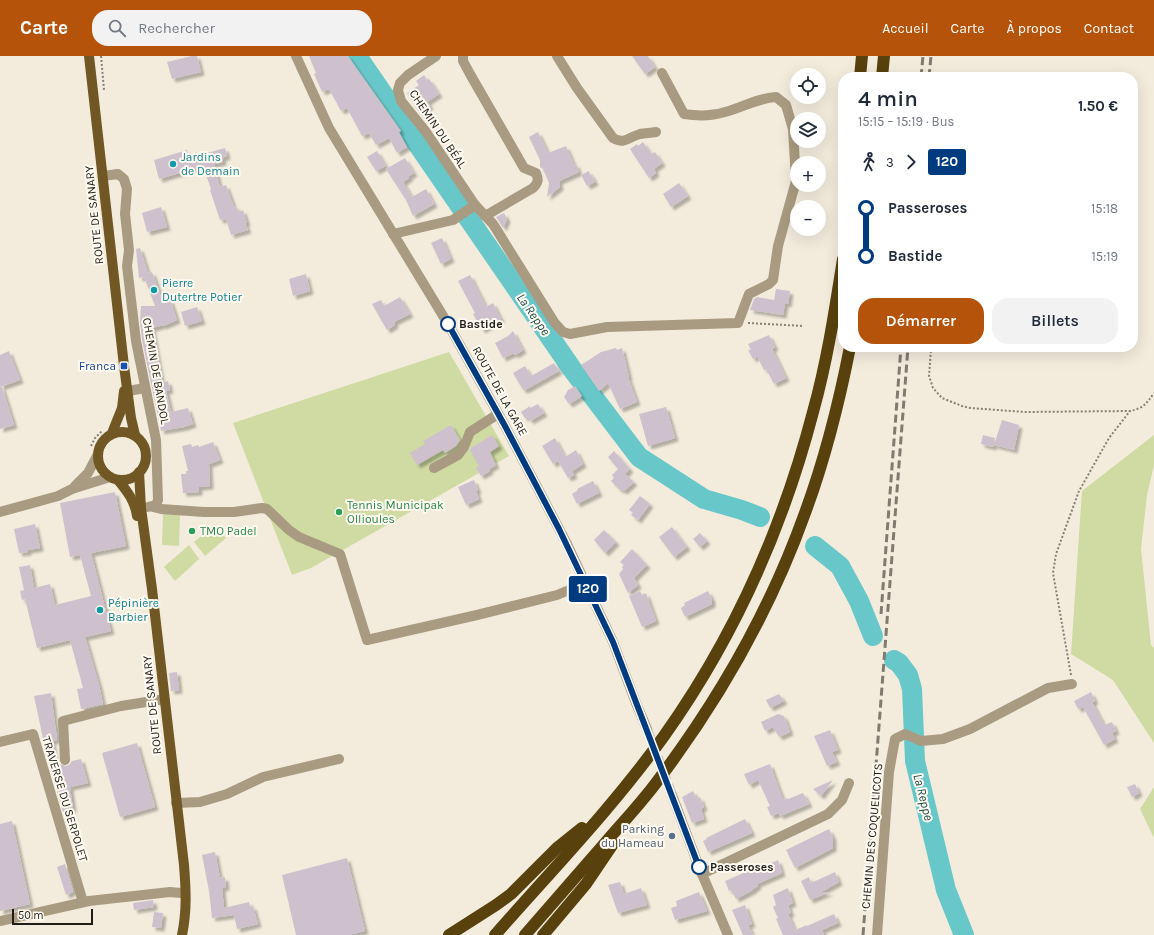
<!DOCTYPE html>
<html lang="fr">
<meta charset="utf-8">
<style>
:root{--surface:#fff;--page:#f2f2f3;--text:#1f2937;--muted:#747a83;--accent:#b45309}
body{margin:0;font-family:Karla,sans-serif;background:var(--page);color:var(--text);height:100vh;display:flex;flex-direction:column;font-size:15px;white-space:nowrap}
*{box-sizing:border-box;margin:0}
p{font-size:13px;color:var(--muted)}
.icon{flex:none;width:22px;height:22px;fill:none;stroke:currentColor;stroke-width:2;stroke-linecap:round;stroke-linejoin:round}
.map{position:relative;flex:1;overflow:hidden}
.side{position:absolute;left:838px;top:16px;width:300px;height:280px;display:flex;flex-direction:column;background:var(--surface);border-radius:16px;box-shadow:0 4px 16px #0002}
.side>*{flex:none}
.badge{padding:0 8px;border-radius:3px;font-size:14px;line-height:26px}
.controls{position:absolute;left:790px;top:12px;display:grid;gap:8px}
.controls a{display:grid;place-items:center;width:36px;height:36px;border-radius:50%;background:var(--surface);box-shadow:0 4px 16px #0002;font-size:20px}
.scale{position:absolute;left:12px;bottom:10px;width:81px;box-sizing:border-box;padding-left:4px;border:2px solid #201d18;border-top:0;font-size:11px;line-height:14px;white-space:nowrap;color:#201d18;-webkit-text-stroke:3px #fefaf0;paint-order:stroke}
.map>.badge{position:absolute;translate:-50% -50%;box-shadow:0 0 0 2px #fff}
.legs{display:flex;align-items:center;gap:6px;height:44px;padding:0 20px;font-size:13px}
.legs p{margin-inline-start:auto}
.headline{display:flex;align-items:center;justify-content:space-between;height:68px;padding:0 20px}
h1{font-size:22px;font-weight:600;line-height:30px}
.cta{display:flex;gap:8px;margin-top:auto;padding:8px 20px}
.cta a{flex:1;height:46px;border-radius:16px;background:var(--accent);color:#fff;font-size:16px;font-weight:600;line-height:46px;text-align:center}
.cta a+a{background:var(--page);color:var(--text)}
ul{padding:0 20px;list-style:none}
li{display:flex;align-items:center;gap:14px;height:48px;font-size:15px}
li i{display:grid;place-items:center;width:6px;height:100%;margin:0 5px;background:currentColor}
li i::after{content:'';width:10px;height:10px;margin:-5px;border:3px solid;border-radius:50%;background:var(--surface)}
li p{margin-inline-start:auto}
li:first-child i{background:linear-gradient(#0000 50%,currentColor 0)}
li:last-child i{background:linear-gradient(currentColor 50%,#0000 0)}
header{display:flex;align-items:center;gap:24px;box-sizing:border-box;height:56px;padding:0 20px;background:var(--accent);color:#fff}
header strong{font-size:19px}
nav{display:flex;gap:22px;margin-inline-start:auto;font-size:14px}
.search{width:280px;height:36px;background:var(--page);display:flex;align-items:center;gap:10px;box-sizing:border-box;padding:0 14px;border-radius:16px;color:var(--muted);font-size:15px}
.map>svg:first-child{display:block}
</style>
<header>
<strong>Carte</strong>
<div class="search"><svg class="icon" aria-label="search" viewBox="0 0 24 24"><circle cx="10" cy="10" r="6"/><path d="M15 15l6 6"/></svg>Rechercher</div>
<nav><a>Accueil</a><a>Carte</a><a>À propos</a><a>Contact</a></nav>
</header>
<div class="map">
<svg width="1154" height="879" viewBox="0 0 1154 879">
<defs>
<filter id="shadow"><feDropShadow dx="3.5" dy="3.5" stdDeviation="1" flood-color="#0004"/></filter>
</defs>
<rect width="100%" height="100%" fill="#f3ecdd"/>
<g fill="#cfdba2">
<polygon points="449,296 509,400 311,512 292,519 233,367"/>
<polygon points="1154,379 1154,409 1147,439 1141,493 1151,589 1154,592 1154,687 1113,624 1071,598 1082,435"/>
<polygon points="163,458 180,458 179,490 162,489"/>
<polygon points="215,469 226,482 205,500 194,486"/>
<polygon points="189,489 199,503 175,525 164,511"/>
<polygon points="1154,731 1154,782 1140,753"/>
</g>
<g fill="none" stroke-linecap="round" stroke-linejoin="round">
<g stroke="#68c8c9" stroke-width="20">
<polyline points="357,0 572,313 639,401 704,443 742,454 760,461"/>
<polyline points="815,490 840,510 859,545 873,580"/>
<polyline points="894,604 899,607 908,619 912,633 915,705 946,834 964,879"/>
</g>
</g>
<g fill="#cec1cd" filter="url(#shadow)">
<polygon points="192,0 197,0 201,16 172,23 167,6"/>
<polygon points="309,0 348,0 401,75 399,76 407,91 397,97 389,82 376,89 369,77 362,80 347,52 341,55 329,33 322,36 314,18 316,17"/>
<polygon points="632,0 648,0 655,11 645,18"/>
<polygon points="424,19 427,24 429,23 439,38 427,46 430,50 420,57 407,37 419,29 416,25"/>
<polygon points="538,76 548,97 566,90 574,109 576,108 579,116 559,125 560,131 547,141 549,127 543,113 540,111 540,104 529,81"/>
<polygon points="643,86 651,98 655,96 662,107 654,113 656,117 649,122 630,93 637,88 638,90"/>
<polygon points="225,92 227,100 222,102 223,106 214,108 220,131 226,129 234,151 236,150 238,156 243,154 247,167 245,167 248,174 231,179 226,163 220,164 210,134 211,133 203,110 159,123 154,104 187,94 189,102"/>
<polygon points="377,95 386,110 376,115 367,101"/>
<polygon points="405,102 414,117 409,120 409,122 403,126 412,141 426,133 434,148 413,160 406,144 386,113"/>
<polygon points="589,115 590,119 591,118 595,126 587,130 581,119"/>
<polygon points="679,127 688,140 671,151 663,138"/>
<polygon points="161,151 167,171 147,176 142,157"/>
<polygon points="504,157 507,163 503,172 496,161"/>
<polygon points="442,182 451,203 441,208 431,187"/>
<polygon points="140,192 148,217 152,216 163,246 170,243 177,264 163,270 163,269 152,272 162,327 168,325 170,334 166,335 171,356 188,352 193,368 184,371 161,375 142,284 140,265 141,250 155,250 144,221 139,222 136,193"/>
<polygon points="306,218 310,235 293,240 289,223"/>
<polygon points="470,219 486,251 493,247 501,263 482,274 473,258 475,257 458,225"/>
<polygon points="776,233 790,235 788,248 785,247 783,259 750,254 754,243 757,241 774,244"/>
<polygon points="400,241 410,258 394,266 395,269 387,274 372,248 381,244 384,250"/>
<polygon points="197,251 202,265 185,270 181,256"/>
<polygon points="513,275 523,294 515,299 514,297 503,302 495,287 508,280"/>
<polygon points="769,279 775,291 772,293 786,322 774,328 766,313 764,314 757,300 753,303 748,294 751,294 748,288"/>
<polygon points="616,292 617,294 622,292 629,321 628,321 637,346 620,353 608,327 599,335 581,309 601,296"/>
<polygon points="9,295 20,324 0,331 0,299"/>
<polygon points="554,307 559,315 525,334 524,333 523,334 513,317 525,310 531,320"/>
<polygon points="575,330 582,340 569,348 564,341 568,334"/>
<polygon points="0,331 2,331 14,369 0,373"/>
<polygon points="538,348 544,357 530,365 528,361 525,362 521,356 530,350 530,352"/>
<polygon points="666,351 675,382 648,390 639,358"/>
<polygon points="1002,364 1019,369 1014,394 994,389"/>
<polygon points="451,369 460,384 456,390 445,397 443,394 417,409 410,397 425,388 423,385"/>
<polygon points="492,379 499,390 490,396 496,409 489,413 490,415 481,420 476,412 479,410 470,394 471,392"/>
<polygon points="983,379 995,382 993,391 981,388"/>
<polygon points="555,382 565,401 576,394 583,408 572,415 574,419 568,422 558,405 553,408 542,390"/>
<polygon points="213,386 220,404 209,408 210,430 199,431 199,436 183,437 181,418 186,418 186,415 188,415 182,390 191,388 192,391 198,389 199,391"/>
<polygon points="614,395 630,413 625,418 634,426 624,435 621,433 620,434 611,425 614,422 612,419 618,413 608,401"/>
<polygon points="474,424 478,434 476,435 479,443 466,449 458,431"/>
<polygon points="593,425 599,437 577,448 572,438 578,434 577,433"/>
<polygon points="115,436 126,490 91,497 111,575 85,581 99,629 103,648 81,653 77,633 83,632 70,584 37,592 25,543 22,544 20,535 24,534 19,511 30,509 34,532 50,528 55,549 91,540 80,499 70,501 60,447"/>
<polygon points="640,440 650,448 638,464 631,459 633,457 629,454"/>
<polygon points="35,468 40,492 28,494 28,496 19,497 14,473"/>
<polygon points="672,471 687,491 674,501 659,481"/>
<polygon points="604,474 616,486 605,497 594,484"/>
<polygon points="700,477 707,485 700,491 693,483"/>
<polygon points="632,493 647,509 634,522 638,529 628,537 619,518 623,513 622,511 624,509 620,506"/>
<polygon points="640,535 642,539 646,537 656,565 642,571 629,540"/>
<polygon points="708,535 712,543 712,548 685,561 681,552 685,549 684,547"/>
<polygon points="177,616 179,634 171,635 169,617"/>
<polygon points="1091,636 1095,645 1092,646 1104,669 1112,666 1116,675 1112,677 1115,683 1104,689 1083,651 1078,653 1074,645"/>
<polygon points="51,637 57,684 52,685 56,709 60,708 66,710 69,709 72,705 81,703 88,727 70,731 73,753 63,756 46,697 34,640"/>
<polygon points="779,638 784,645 770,652 766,644"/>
<polygon points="778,658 784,660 790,676 779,681 773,671 765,675 761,666"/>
<polygon points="830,674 838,694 832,696 837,706 827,710 814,680"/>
<polygon points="137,687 155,751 120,761 102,697"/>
<polygon points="770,708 783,744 787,742 788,743 803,737 809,748 780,760 779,757 771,760 767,751 770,750 758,724 749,729 744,718"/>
<polygon points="833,724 821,740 813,733"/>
<polygon points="1135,728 1139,737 1132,741 1127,731"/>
<polygon points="693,735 697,743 700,741 704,751 701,753 704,763 692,767 682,741"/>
<polygon points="745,763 752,777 708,796 703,785 707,783 706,782"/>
<polygon points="12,765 30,848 0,855 0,768"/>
<polygon points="829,773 833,781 833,792 795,812 786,794"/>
<polygon points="215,796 220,822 225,821 226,831 222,832 224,852 249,846 250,851 253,850 258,868 237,873 234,859 212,862 209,835 202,799"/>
<polygon points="347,802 365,875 348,879 296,879 282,819"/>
<polygon points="778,804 782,817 757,828 758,830 753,833 753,834 736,843 731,834 729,835 725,825 755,812 755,814"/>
<polygon points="65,808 73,836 66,839 57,811"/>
<polygon points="835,816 839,826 821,836 830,836 810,844 801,825 809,821 811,827"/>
<polygon points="620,826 624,838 641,832 647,849 618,857 608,829"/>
<polygon points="788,832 793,847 788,849 791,857 788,858 795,874 807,869 807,870 834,858 838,867 822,874 824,879 783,879 776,863 778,862 773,851 776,849 773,839"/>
<polygon points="699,836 707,855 675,864 671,852 677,850 676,845"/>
<polygon points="153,844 154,851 134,854 133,847"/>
<polygon points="745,849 752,868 748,869 753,879 743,879 732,854"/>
<polygon points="154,856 163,857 161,872 152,871"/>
</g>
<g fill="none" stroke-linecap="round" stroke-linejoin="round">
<polyline stroke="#c9c3b6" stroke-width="10" stroke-dasharray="10 5" stroke-linecap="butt" points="647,673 672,739"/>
<g stroke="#858076" stroke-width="2" stroke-dasharray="2 2" stroke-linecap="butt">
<polyline points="101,0 104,34"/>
<polyline points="748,267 804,270"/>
<path d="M917 291 931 293 929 320 933 332 942 342 962 350 970 352 1025 356 1130 355C1144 352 1146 348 1154 337"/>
<polyline points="91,390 95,382 102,375"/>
<polyline points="1071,619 1053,517 1056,498 1079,435 1109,382 1130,355"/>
</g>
<g stroke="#a99b81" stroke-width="10">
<polyline points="296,0 329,72 448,268 505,370 566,486 613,586 636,647 647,673"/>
<path d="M436 0 408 19 400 27 398 34 401 45 426 76 475 149 493 168 554 266 563 276 570 278 607 271 738 267 749 238 769 228 773 224 778 190 796 125 793 73 786 49 776 41C757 42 742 52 725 56 712 60 697 60 684 58L662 17"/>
<path d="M463 0V5L470 18 524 112 536 117C539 124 538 127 533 132L485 160"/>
<path d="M557 0 577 32 613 82C625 89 628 81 640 78 645 77 651 77 656 76"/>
<polyline points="103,120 118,118 124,123 127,133 125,158 129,194 127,210 136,285 156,384 158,444 156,449 148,451"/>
<polyline points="393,178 453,164 475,149"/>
<polyline points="128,335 145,332"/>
<polyline points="434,412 458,399 464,391 470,376 498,358"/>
<polyline points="75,430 88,417 98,398"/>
<polyline points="153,451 161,453 204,456 234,456 262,452 267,453 289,474 299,481 340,498 367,584 477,559 557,539 586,527"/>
<polyline points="0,456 58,440 72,433 110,421"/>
<polyline points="0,686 33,678 83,846"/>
<polyline points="65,704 63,665 121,650 159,644"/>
<polyline points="672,739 699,811 728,879"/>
<polyline points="176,747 200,746 227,738 263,721 339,703"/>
<polyline points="702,818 828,758 842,744 849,727"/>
<polyline points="0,865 89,845 170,836 181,837"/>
<polyline points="877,879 889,716 895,683 905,678 921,685 943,683 970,673 1048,632 1072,628"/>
</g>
<g stroke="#715723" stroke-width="10">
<polyline points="89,0 124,310 131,362 135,379"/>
<circle cx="122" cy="400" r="24"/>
<polyline points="112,377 122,352 124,335"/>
<path d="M139 416 141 452 152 533 184 809C186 834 187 855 182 879"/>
<path d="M118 424C127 435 135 445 137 460"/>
</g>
<g stroke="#58410d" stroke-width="12">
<polyline points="860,21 862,0"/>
<polyline points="882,21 884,0"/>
<polyline points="449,879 496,849 511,838 557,792 582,772"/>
<path d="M495 879C552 814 613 751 664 680 733 583 783 471 813 356 827 306 835 254 843 203"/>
<path d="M525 879C552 848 579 817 606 786 624 765 643 745 659 723 720 642 771 552 805 457 825 403 839 347 850 291"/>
<polyline points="543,879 586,828 613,788"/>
</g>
<g stroke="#807b71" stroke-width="3" stroke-dasharray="8 4" stroke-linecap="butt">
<polyline points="921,21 923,0"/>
<polyline points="929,21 931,0"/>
<polyline points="881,558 901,291"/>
<polyline points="863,879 908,291"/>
</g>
</g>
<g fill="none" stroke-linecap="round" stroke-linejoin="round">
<g stroke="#fff" stroke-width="9">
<polyline id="line-1" points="448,268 505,370 559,473 613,586 699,811"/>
</g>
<use href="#line-1" stroke="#003b80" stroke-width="6"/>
</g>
<g fill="#0f9aa8" stroke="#fefaf0" stroke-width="1.5">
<circle cx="173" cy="108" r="4"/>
<circle cx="154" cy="234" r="4"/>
<circle cx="100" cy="554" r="4"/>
</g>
<g fill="#fff" stroke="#003b80" stroke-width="2">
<circle cx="448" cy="268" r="7"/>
<circle cx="699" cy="811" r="7"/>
</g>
<rect fill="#1a4fb4" stroke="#fefaf0" stroke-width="1.5" x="120" y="306" width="8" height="8" rx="2"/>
<g fill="#2e9e5b" stroke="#fefaf0" stroke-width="1.5">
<circle cx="339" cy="456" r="4"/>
<circle cx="192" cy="475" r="4"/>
</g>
<circle fill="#5c6f8a" stroke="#fefaf0" stroke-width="1.5" cx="672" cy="780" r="4"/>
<g text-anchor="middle" stroke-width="4" stroke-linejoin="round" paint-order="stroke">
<g font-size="12" fill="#201d18" stroke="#fefaf0">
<text transform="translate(438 73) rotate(56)" y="4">CHEMIN DU BÉAL</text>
<text transform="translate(94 159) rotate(-96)" y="4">ROUTE DE SANARY</text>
<text transform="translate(156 315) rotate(80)" y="4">CHEMIN DE BANDOL</text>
<text transform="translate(500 335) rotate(61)" y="4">ROUTE DE LA GARE</text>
<text transform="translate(152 649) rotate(-96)" y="4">ROUTE DE SANARY</text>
<text transform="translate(65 743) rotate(73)" y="4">TRAVERSE DU SERPOLET</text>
<text transform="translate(872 780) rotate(-85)" y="4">CHEMIN DES COQUELICOTS</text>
</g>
<g font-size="12" fill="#0d838f" stroke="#fefaf0" text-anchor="start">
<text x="181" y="105">Jardins<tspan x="181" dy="14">de Demain</tspan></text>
<text x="162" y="231">Pierre<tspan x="162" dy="14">Dutertre Potier</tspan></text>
<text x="108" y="551">Pépinière<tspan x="108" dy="14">Barbier</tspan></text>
</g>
<g font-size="12" font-weight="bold" fill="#201d18" stroke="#fefaf0" text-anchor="start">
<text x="459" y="272">Bastide</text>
<text x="710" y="815">Passeroses</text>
</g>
<g font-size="12" fill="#164399" stroke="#fefaf0" text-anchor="end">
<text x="116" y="314">Franca</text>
</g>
<g font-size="12" fill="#27864d" stroke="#fefaf0" text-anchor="start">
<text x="347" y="453">Tennis Municipak<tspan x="347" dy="14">Ollioules</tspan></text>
<text x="200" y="479">TMO Padel</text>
</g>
<g font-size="12" fill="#4e5e75" stroke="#fefaf0" text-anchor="end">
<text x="664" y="777">Parking<tspan x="664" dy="14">du Hameau</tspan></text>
</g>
<g font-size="13" font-style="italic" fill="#214d4d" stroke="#fefaf0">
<text transform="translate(534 258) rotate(55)" y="5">La Reppe</text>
<text transform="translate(924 741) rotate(76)" y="5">La Reppe</text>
</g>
</g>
</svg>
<div class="controls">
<a><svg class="icon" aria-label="locate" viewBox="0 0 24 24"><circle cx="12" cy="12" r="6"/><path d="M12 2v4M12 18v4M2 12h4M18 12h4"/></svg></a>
<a><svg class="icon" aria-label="layers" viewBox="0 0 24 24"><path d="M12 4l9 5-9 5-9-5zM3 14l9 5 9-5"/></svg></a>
<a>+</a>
<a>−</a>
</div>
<div class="scale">50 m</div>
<b class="badge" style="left:588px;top:533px;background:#003b80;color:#fff">120</b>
<section class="side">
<div class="headline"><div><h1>4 min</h1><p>15:15 – 15:19 · Bus</p></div><b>1.50 €</b></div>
<div class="legs"><svg class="icon" aria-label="walk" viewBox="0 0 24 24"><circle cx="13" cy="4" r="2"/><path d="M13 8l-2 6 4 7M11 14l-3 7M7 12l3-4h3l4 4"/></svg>3<svg class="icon" aria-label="forward" viewBox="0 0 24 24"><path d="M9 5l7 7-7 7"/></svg><b class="badge" style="background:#003b80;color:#fff">120</b></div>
<ul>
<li><i style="color:#003b80"></i><b>Passeroses</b><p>15:18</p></li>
<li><i style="color:#003b80"></i><b>Bastide</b><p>15:19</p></li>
</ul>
<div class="cta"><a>Démarrer</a><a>Billets</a></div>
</section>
</div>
